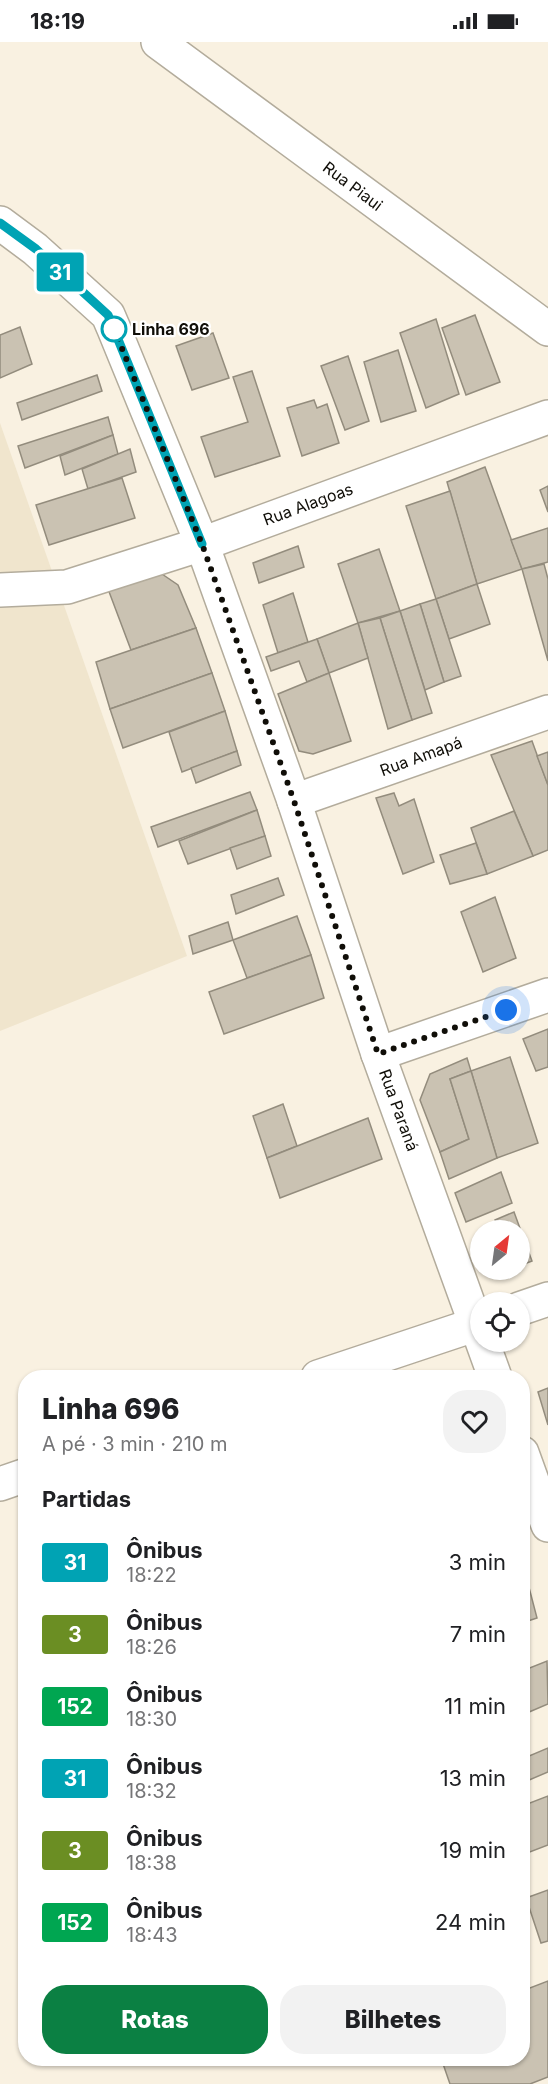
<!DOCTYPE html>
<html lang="pt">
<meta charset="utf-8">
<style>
:root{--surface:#fff;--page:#f2f2f2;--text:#202124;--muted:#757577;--accent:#0b8043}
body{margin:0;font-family:Inter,sans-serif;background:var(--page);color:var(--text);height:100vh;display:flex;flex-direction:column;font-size:22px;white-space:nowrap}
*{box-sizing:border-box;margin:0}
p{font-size:20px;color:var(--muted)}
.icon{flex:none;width:33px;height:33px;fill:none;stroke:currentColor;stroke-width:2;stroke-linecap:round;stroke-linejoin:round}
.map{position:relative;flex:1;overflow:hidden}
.sheet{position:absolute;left:18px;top:1328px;width:512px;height:696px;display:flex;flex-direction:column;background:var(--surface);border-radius:24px;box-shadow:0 2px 4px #0004}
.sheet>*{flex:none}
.badge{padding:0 12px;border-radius:4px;font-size:21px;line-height:39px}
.needle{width:39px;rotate:29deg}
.buttons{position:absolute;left:470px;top:1178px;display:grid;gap:12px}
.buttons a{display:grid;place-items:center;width:60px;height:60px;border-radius:50%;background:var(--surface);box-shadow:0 2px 4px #0004;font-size:30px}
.you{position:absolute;width:30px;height:30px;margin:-15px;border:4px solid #fff;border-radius:50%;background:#1a73e8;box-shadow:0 0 0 9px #1a73e833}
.map>.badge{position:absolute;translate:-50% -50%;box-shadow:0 0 0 3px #fff}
h2{padding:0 24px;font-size:22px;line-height:54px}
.round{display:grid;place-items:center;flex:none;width:63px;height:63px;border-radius:24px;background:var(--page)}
.summary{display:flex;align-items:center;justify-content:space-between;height:102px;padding:0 24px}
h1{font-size:28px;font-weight:800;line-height:45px}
.action{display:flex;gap:12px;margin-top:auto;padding:12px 24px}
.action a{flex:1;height:69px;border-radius:24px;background:var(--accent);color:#fff;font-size:24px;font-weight:800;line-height:69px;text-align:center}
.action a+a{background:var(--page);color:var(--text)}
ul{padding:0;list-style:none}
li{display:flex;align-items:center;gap:18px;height:72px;padding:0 24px}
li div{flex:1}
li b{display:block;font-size:22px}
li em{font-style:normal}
li .badge{min-width:66px;font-weight:700;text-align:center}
.status{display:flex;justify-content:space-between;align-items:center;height:42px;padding:0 30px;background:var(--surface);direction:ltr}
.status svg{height:16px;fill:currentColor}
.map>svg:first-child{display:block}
</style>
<div class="status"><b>18:19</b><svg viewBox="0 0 49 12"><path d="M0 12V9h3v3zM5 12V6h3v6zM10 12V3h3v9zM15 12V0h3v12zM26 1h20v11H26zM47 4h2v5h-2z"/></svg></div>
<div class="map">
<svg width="548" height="2042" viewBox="0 0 548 2042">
<rect width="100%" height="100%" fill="#f9f1e1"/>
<polygon fill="#f0e5cd" points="0,381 187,914 0,989"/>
<g fill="#cac2b2" stroke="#938c7d" stroke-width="1.5">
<polygon points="475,273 500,340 466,353 442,286"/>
<polygon points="436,277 459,352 426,366 400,291"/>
<polygon points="20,285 32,322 0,336 0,293"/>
<polygon points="213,291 229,336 192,348 176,304"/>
<polygon points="398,308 416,369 381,380 364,320"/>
<polygon points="348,314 369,379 345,388 321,324"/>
<polygon points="252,329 280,414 215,435 201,395 248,380 233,335"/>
<polygon points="97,333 102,349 22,378 17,361"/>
<polygon points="314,358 317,366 327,362 339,401 302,414 287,366"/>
<polygon points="108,375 113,393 25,426 18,404"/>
<polygon points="113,393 118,412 65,433 60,414"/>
<polygon points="130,407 136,430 88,447 82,427"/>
<polygon points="485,425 522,527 477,542 447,440"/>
<polygon points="122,436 135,476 49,503 36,463"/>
<polygon points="548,444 548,470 540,448"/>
<polygon points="450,449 477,542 436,557 406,464"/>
<polygon points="548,486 548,520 522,527 511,498"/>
<polygon points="298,504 304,525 259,541 253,521"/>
<polygon points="379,507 400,569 358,581 338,522"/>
<polygon points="544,522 548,537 548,619 522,527"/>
<polygon points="159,530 178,543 196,586 131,608 108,547"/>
<polygon points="477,542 490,582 449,597 436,557"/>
<polygon points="293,551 308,600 278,611 263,563"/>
<polygon points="436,557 461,634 444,640 420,562"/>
<polygon points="420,562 444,640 425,648 400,569"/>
<polygon points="400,569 432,671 412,678 380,576"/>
<polygon points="380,576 412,678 388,687 358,581"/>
<polygon points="358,581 368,616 329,631 317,597"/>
<polygon points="196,586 212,631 110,667 96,620"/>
<polygon points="317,597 329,631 307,640 299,619 271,629 266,615"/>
<polygon points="212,631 225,669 123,706 110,667"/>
<polygon points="329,631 351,699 313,712 299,709 278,652"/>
<polygon points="225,669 237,709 182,730 169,690"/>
<polygon points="532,699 548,743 548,808 533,814 491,713"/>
<polygon points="237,709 241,723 196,741 191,726"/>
<polygon points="548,710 548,743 537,714"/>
<polygon points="250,750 257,768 158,805 151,785"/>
<polygon points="394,751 399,764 414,757 434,820 403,832 376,756"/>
<polygon points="257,768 265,794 188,822 179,799"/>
<polygon points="514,769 533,814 487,832 471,786"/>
<polygon points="265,794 271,814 237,827 230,806"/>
<polygon points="476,801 487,832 450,842 440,813"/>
<polygon points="278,836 284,853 236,872 231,853"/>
<polygon points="495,855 516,916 483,930 461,870"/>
<polygon points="297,874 311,913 247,936 233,898"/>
<polygon points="228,880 233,898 193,912 189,894"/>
<polygon points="311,913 324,956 224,992 209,950"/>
<polygon points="548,987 548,1025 536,1029 523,997"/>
<polygon points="510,1015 538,1101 497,1116 471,1029"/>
<polygon points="467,1016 471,1029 450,1037 469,1097 440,1110 420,1058 430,1032"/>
<polygon points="471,1029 497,1116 449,1137 440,1110 469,1097 450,1037"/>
<polygon points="283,1062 297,1104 267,1116 253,1074"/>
<polygon points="368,1076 382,1117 280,1156 267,1116"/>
<polygon points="501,1130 512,1161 466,1180 455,1151"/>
<polygon points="514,1170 532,1219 519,1224 519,1188 498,1188 495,1178"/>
<polygon points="548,1346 548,1383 538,1350"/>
<polygon points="526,1534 537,1576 522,1581 522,1536"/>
<polygon points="547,1619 548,1662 522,1673 522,1629"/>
<polygon points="548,1706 548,1730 522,1741 522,1717"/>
<polygon points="548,1754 548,1803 522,1813 522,1764"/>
<polygon points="548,1848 548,1899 541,1901 526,1856"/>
<polygon points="548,1939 548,2035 530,2042 450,2042 441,2016 522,2016 522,1949"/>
</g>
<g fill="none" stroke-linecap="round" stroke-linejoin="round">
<g stroke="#b3ac9c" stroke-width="36">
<g id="minor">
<polyline points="158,0 548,287"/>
<polyline points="0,181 35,207 108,273 114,287 202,502 294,759 378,1012 480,1294"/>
<polyline points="0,548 67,545 202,502 548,375"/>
<polyline points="294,759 548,670"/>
<polyline points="378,1012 548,953"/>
<polyline points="519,1267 548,1257"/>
<polyline points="482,1299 495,1335"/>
<polyline points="318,1335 480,1281"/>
<polyline points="522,1411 548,1483"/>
<polyline points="0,1442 26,1433"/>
</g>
</g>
<use href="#minor" stroke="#fff" stroke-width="33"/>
</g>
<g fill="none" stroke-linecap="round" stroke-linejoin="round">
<g stroke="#fff" stroke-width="14">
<polyline id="line" points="0,181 36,207 108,273 202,502"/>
</g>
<use href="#line" stroke="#00a3b4" stroke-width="9"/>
<polyline stroke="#100e08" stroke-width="6" stroke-dasharray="0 10.8" points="114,287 202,502 294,759 378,1012 506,968"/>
</g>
<circle fill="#fff" stroke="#00a3b4" stroke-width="3" cx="114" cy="287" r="12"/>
<g text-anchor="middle" stroke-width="4.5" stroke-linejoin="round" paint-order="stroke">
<g font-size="16" fill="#100e08" stroke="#fff">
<text transform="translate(353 144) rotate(37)" y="6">Rua Piaui</text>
<text transform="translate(308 462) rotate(-20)" y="6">Rua Alagoas</text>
<text transform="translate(421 714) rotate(-20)" y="6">Rua Amapá</text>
<text transform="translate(399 1068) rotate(70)" y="6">Rua Paraná</text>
</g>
<g font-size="16" font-weight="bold" fill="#100e08" stroke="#fff" text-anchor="start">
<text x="132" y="293">Linha 696</text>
</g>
</g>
</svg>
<div class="buttons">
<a><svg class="needle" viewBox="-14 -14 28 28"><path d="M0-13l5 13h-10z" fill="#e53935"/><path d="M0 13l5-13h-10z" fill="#757577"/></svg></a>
<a><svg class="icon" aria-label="locate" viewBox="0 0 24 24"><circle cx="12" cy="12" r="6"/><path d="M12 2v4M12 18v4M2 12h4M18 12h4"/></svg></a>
</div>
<div class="you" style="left:506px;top:968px"></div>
<b class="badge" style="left:60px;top:230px;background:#00a3b4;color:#fff">31</b>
<section class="sheet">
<div class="summary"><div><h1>Linha 696</h1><p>A pé · 3 min · 210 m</p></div><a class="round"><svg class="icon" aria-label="heart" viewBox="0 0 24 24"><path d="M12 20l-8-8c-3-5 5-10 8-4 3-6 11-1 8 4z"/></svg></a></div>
<h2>Partidas</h2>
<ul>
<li><span class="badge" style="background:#00a3b4;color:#fff">31</span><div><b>Ônibus</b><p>18:22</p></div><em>3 min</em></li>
<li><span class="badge" style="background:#6b8e23;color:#fff">3</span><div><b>Ônibus</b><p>18:26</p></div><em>7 min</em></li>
<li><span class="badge" style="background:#00a651;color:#fff">152</span><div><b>Ônibus</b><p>18:30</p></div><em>11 min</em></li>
<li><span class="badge" style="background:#00a3b4;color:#fff">31</span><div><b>Ônibus</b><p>18:32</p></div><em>13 min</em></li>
<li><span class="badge" style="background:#6b8e23;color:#fff">3</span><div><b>Ônibus</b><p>18:38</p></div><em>19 min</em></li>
<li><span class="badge" style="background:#00a651;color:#fff">152</span><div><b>Ônibus</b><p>18:43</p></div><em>24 min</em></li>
</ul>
<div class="action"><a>Rotas</a><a>Bilhetes</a></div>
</section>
</div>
